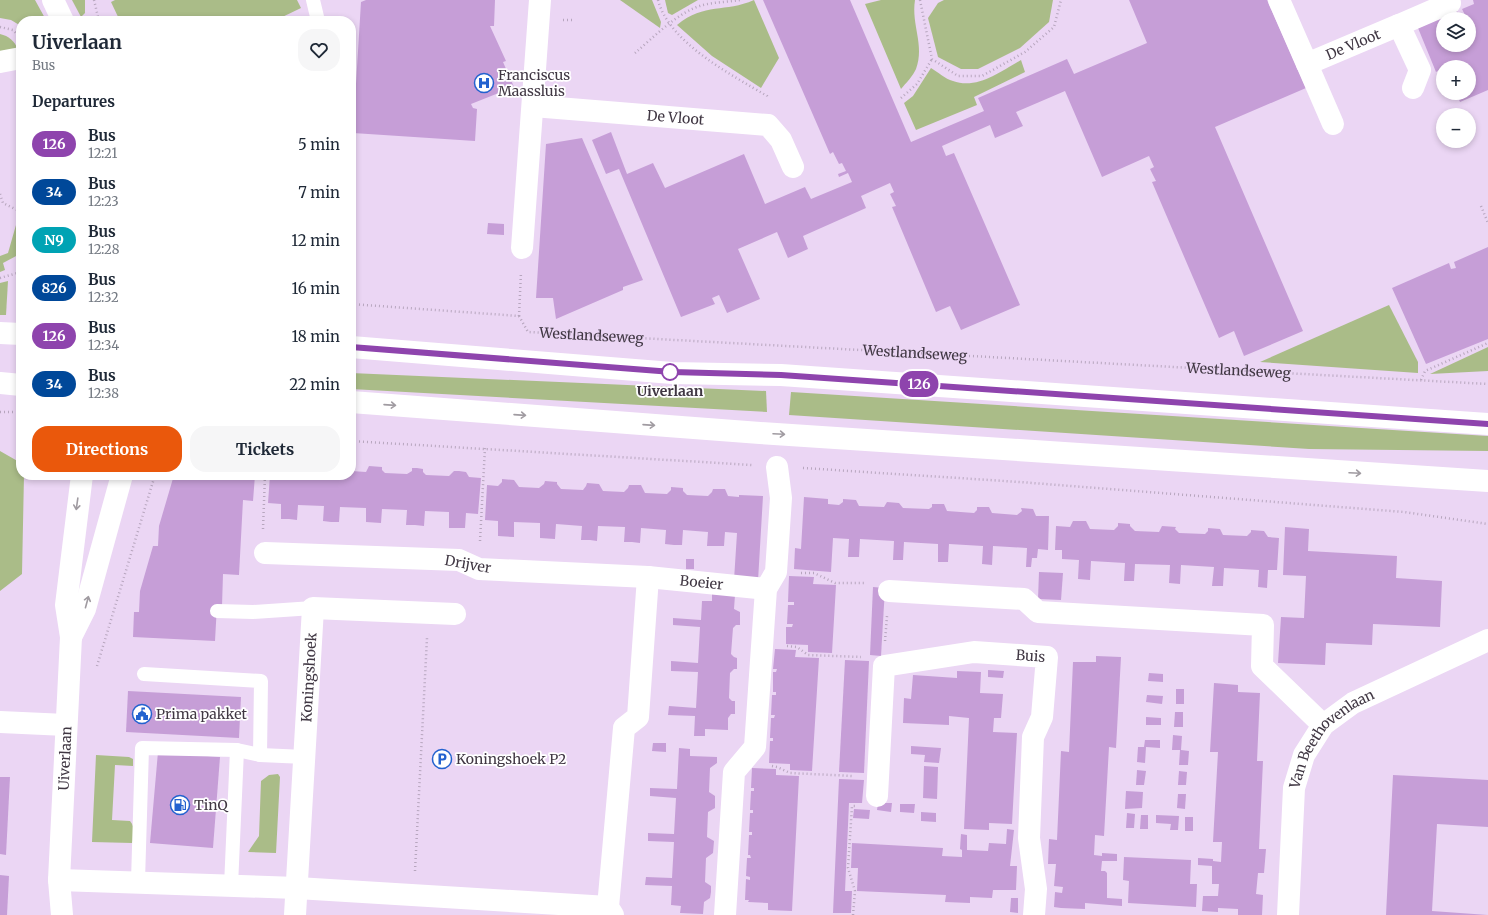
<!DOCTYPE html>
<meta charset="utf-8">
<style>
:root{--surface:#fff;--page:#f6f6f7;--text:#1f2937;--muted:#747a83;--accent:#ea580c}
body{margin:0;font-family:Merriweather,serif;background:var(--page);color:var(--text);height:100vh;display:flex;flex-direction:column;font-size:15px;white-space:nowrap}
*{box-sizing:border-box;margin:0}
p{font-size:13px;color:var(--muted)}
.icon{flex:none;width:22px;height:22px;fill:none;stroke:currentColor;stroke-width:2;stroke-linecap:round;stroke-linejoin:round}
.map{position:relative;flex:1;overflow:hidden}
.sheet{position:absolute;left:16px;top:16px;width:340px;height:464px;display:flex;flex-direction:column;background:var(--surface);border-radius:16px;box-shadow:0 2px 6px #0003}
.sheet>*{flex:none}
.badge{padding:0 8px;border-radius:13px;font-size:14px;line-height:26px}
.buttons{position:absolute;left:1436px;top:12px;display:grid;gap:8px}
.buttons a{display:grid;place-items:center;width:40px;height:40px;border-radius:50%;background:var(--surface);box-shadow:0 2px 6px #0003;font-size:20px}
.map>.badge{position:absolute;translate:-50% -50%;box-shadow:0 0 0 2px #fff}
h2{padding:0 16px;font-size:15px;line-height:36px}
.round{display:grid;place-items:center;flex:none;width:42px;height:42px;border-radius:16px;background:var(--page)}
.summary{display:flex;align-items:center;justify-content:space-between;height:68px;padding:0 16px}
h1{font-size:19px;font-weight:700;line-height:30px}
.action{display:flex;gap:8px;margin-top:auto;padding:8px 16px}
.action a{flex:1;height:46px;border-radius:16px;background:var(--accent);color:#fff;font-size:16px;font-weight:700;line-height:46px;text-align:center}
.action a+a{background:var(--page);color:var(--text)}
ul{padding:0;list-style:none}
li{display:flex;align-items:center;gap:12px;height:48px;padding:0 16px}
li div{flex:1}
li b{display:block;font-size:15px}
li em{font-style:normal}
li .badge{min-width:44px;font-weight:700;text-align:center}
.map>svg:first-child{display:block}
</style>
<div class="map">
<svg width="1488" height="915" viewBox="0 0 1488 915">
<rect width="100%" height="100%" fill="#ebd6f4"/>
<g fill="#aabc88">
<polygon points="0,0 35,0 46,20 21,21 21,26 11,20 0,18"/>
<polygon points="72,0 85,0 85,13 81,17"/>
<polygon points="115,0 297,0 301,8 274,21 120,21 111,2"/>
<polygon points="620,0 652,0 661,22 660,28"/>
<polygon points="665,0 698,0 672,15 668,13"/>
<path d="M754 0 779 58 761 88 712 56 677 25C705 2 725 13 754 0Z"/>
<path d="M881 0H915C911 25 925 45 916 69 913 76 906 83 901 89L865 4Z"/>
<polygon points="944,0 1053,0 1049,22 1020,48 978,69 961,69 938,57 928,18 938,3"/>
<path d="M0 34C9 36 14 41 18 49L0 54Z"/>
<path d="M1021 60 1025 72 974 97 977 105 916 130 904 103 913 96 931 68C938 72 945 79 953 81 977 90 1001 71 1021 60Z"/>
<polygon points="18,218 21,220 21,237 18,255 3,263 5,270 0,272 0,256 8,253"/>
<polygon points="8,281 6,315 0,315 0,283"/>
<polygon points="1389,305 1418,362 1418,373 1260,362"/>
<polygon points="1488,347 1488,371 1430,374"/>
<polygon points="351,373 766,391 767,412 351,389"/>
<polygon points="791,392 1488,436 1488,451 1309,449 789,415"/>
<polygon points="0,451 21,463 21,475 24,475 22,574 0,591"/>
<path d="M96 755 129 757 133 759V766L115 765 112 820 130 821C135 827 136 836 132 843L92 842Z"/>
<polygon points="278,774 280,777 276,853 248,852 259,836 261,781 269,775"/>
</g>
<g fill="#c69ed7" fill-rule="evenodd">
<polygon points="366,0 495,0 494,26 490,26 506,61 503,62 514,87 471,104 473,108 477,109 475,141 353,133 361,2"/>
<polygon points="763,0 850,0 911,142 984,111 978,98 1067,59 1074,74 1147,43 1129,0 1267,0 1306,88 1215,127 1303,331 1244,356 1234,331 1219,338 1152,182 1156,181 1150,169 1154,167 1149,156 1102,177 1065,91 1016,112 1023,126 995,138 990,125 942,146 946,156 954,153 1020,305 961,330 950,306 936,312 892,207 896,206 890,194 894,192 890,183 861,196 866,208 803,236 808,249 788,258 777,232 738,249 760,299 727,313 719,295 712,298 715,304 681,317 619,169 606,174 592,140 611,132 627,174 653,163 665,188 744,154 765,204 805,187 811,199 852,182 848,173 839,177 838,174 846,171 842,163 839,164 833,152 830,154"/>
<path d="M1473 0H1488V90L1460 102 1456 93H1469V67H1443L1436 72 1418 28 1457 11 1460 17 1465 15 1462 9 1474 4ZM1443 19H1469V45H1443Z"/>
<polygon points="582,138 643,280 623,287 623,290 556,319 553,298 536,298 546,144"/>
<polygon points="488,223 504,224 504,235 487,234"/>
<polygon points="1488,247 1488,339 1426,364 1392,288 1449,263 1451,269 1456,268 1454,262"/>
<polygon points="369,466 382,467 382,470 385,473 407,474 412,471 412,468 417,468 423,469 423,472 426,475 449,476 454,471 459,471 466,472 469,477 481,478 478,514 466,513 465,528 449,528 449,512 425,511 424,526 415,525 406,525 407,510 382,509 381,523 366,522 366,508 340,507 339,522 331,522 323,521 324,506 298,505 297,520 289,519 281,519 281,504 268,503 270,475 351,475 351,471 366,472"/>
<polygon points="174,475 255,475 253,501 243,500 239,575 223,574 222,606 217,605 215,641 133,637 134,612 139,612 140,591 153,546 158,546 159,526"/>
<polygon points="502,479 514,480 519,487 539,488 544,484 545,481 557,482 557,484 561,489 583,490 586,486 587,483 599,484 603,491 624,492 628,488 629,485 641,485 645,493 667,494 671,490 671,487 683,488 683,491 687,495 708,496 712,492 713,489 725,489 728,496 739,497 739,495 763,496 758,581 734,580 737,533 725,532 724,546 707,546 708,532 683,530 682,545 674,545 665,544 666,530 641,528 640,543 632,542 624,542 625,527 598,526 597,541 590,540 581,540 582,526 556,524 555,539 540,538 540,523 514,522 514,537 498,536 498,521 485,520 487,485 498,486 502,482"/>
<polygon points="804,497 828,499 828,504 839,505 843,502 843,499 856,500 859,506 884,507 887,502 899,503 903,508 929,509 932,507 932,504 944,504 947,511 974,513 977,510 977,507 989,507 992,513 1017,515 1022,511 1021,508 1033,509 1036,516 1049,516 1048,550 1038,549 1037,558 1032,558 1031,567 1026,567 1027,548 993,546 992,565 982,564 983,546 949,544 948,562 938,562 938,544 904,542 903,560 893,560 894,541 860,539 859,557 848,557 849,539 833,538 831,572 794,569 795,548 801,549"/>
<polygon points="1073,521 1086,521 1090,529 1114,530 1118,526 1118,523 1130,524 1130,526 1135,531 1159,532 1162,526 1176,527 1175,529 1179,533 1205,534 1208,531 1208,528 1220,529 1223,535 1247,536 1251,532 1251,530 1264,531 1268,537 1279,538 1277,570 1268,570 1267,588 1258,587 1259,570 1224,568 1223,586 1212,586 1214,567 1181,565 1180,584 1169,583 1170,565 1135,564 1134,581 1124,581 1125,563 1091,561 1090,580 1078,579 1079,560 1062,559 1062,550 1055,550 1056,526 1070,527"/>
<polygon points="1285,527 1309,529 1308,551 1397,556 1396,578 1442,581 1440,627 1373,624 1372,645 1326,643 1325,665 1278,663 1281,617 1304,618 1306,576 1283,575"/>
<rect x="686" y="559" width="8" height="10"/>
<polygon points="1039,572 1063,573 1061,600 1038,599"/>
<polygon points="789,576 814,577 813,584 836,585 832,653 808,652 808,645 786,644 786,627 792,627 793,624 787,624 788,605 794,605 794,602 788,602"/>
<polygon points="873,587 885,588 881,656 870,655"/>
<polygon points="712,594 735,595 734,609 740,612 740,625 736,625 733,628 731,654 734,657 737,658 737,669 734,669 730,673 729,698 732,701 735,701 735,714 731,714 728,718 728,730 705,729 705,736 694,736 695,716 668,715 669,706 696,708 698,672 671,671 671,661 698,663 700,627 673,625 673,618 701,620 702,601 712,601"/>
<polygon points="775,649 796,650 795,657 819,658 812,771 790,770 790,764 769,763 770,741 773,741 773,738 770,738 771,718 774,718 775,715 771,715 772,695 776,695 776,692 773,692 773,672 776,672 777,669 773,669"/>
<polygon points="1096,656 1121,657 1116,748 1109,747 1104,836 1095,835 1094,855 1102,856 1102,853 1117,854 1117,861 1102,861 1101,871 1105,871 1107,873 1107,898 1122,899 1122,906 1085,903 1085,909 1061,908 1054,907 1055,892 1062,893 1063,887 1054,886 1056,864 1048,864 1049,839 1057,840 1061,751 1069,752 1073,662 1096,662"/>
<polygon points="845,660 869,661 864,773 839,772"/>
<polygon points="988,670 1004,671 1003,678 988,677"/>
<polygon points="957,671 981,672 980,693 1003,694 1001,718 994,718 993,732 1017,733 1012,824 989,823 989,830 964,829 969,718 949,716 949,725 903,723 904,698 911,699 913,675 957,678"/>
<polygon points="1149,673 1163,674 1163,682 1148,681"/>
<polygon points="1214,683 1238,685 1238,692 1260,693 1257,761 1263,761 1259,849 1266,849 1264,873 1258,873 1256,894 1263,895 1262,915 1238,915 1238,909 1218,908 1218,912 1202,911 1203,896 1218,896 1219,884 1212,884 1212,866 1198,865 1198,858 1213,859 1213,861 1221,862 1222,842 1213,842 1218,752 1210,752"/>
<rect x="1176" y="689" width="8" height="15"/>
<polygon points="128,691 241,697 239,738 126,732"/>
<polygon points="1147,695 1163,696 1162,704 1146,702"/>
<polygon points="1175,712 1183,712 1183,727 1174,727"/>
<polygon points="1146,717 1161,718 1161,725 1146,725"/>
<polygon points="1173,735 1182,736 1181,750 1189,751 1188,765 1179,765 1180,750 1172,750"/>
<polygon points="1145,740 1160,740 1160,748 1146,747 1145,763 1137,762 1138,747 1144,747"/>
<polygon points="653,743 666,743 666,752 652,751"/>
<polygon points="911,746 941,748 939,763 924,762 925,755 911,754"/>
<polygon points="679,748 690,749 690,756 717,757 717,763 710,768 709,792 715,796 715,808 708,812 707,837 714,841 713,853 706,858 705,882 711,886 711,892 710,898 704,902 703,914 680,913 681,906 671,905 672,886 645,885 646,877 672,878 674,842 648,841 648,833 674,834 676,798 650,796 650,788 677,789"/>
<polygon points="158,752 220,757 213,848 150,843"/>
<polygon points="924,766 938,767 937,799 923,798"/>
<polygon points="752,768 776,769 776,775 799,776 792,911 768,910 768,903 748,902 749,900 745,900 746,879 750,880 750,877 746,876 747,858 751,858 750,855 748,855 749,835 752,835 752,832 749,832 750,813 753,813 753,810 750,810 751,791 754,791 754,788 751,788"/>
<polygon points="1137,770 1146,771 1144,785 1136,785"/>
<polygon points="1179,771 1187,772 1186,785 1178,785"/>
<polygon points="1393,775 1488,780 1488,827 1437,824 1432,911 1488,915 1386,915"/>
<polygon points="0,777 10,777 6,855 0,854"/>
<polygon points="839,779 864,780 862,803 849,803 845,891 852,891 851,913 833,913"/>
<polygon points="1126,791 1143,792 1142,808 1125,809"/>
<polygon points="1178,794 1186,794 1185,809 1177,808"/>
<polygon points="878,803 892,803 891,812 877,810"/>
<polygon points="900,804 915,804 914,813 900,812"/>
<polygon points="854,809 870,810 869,819 853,818"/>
<polygon points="921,812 936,813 936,822 921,821"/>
<polygon points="1127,813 1135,814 1134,828 1126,828"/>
<polygon points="1141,815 1148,815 1148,829 1140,829"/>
<polygon points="1156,815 1179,816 1178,830 1170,830 1171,824 1156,823"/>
<rect x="1185" y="817" width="8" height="14"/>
<polygon points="1007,829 1014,830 1010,866 1017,866 1016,890 993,890 992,898 970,897 970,903 945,902 946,895 857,891 858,868 851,868 852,843 943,848 942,856 962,857 962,850 960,849 961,834 967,835 967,850 988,851 989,843 1006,844"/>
<polygon points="1124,857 1191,860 1190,884 1197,884 1196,907 1128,903 1129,881 1123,880"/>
<polygon points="0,875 9,876 7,915 0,915"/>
<polygon points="1011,898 1018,898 1018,913 1010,912"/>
</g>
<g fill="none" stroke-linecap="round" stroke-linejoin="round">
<g stroke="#b7a6be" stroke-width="2.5" stroke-dasharray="1 3" stroke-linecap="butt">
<polyline points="94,0 99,21"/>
<path d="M658 0C669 43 732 75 767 96L768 99"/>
<polyline points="920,0 932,59 958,76 982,76 1025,52 1054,27 1061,0"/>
<polyline points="563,20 574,20"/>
<polyline points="91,21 96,15"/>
<polyline points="0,27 13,30 16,33"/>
<path d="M635 53C654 37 679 11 703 5 715 2 728 2 740 0"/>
<polyline points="901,98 917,84 932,59"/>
<polyline points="0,194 3,203 21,212"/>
<polyline points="1481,206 1488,223"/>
<polyline points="0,278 21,272"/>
<polyline points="351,304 519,316"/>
<path id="s1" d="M519 316 528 332 1488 384"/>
<polyline points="519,316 521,272"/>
<polyline points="1421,380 1425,371 1488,343"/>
<polyline points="0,412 15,412"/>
<polyline points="351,441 752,465"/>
<polyline points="803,468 1020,482 1404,512 1488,524"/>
<polyline points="263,529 265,475"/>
<polyline points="480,541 485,448"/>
<polyline points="801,573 814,573 835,583 866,583"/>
<polyline points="885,641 887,616"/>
<polyline points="787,646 797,647 808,655 861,657"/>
<polyline points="97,666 155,475"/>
<polyline points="772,766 777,767 790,773 853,776"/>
<polyline points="415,871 427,638"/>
<polyline points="853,915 855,891 848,868 852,806 855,806"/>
</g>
<g stroke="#fff" stroke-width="14">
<polyline points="313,0 318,21"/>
<polyline points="217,611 253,612 313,608"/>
<polyline points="144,674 261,681 260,755"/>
<polyline points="138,881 142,748 237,750 260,755 305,757"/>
<polyline points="231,886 237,750"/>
</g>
<g stroke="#fff" stroke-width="22">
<path id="s2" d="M1279 0 1307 64 1399 25"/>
<polyline points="0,62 21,58"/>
<polyline points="1307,64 1333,124"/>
<polyline points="1413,88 1420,70 1399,25 1450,3 1448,0"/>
<path id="s3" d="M533 106 768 125 781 140 793 167"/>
<polyline points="522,248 540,0"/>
<path id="s4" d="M265 553 459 560 479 569 648 577 766 589"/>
<polyline points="889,591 1024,599 1038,612 1263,625 1262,666 1323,725"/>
<polyline points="0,722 66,725"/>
<path id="s5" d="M877 796 884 666 974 652 1047 657 1042 717 1033 737 1029 838 1036 889 1034 915"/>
<polyline points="59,880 297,888 608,907"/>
<path id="s6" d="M295 915 313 608 455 614"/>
<polyline points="613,915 608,907 624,728 638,717 648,577"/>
<polyline points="725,915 734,772 755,747 766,589 776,572 781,498 777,467"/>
<path id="s7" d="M1288 915 1294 788 1304 755 1323 725 1353 703 1488 640"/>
</g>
<g stroke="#fff" stroke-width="22">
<polyline points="53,0 63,21"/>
<polyline points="0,333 21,334"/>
<polyline points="351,347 672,373 781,375 1488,424"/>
<polyline points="0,383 21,385"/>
<polyline points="351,402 760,433 1488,481"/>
<polyline points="71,637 85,609 122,475"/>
<path id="s8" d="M62 915 59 880 71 637 66 605 82 475"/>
</g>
</g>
<defs><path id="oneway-shaft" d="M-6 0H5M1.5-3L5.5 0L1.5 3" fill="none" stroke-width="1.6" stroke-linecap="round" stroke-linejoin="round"/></defs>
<g stroke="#a09ba1">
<use href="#oneway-shaft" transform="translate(390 405) rotate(4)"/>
<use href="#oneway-shaft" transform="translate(520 415) rotate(4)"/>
<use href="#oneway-shaft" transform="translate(649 425) rotate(4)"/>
<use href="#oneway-shaft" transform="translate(779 434) rotate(3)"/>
<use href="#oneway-shaft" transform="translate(1355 473) rotate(3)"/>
<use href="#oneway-shaft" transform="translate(77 504) rotate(98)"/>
<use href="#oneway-shaft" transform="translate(87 602) rotate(-75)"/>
</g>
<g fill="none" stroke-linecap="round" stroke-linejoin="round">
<g stroke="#fff" stroke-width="9">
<polyline id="line" points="351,347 672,372 781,375 1488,424"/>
</g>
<use href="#line" stroke="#8e44ad" stroke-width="6"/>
</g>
<defs>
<g id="hospital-ring" transform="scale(1)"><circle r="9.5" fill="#fff" stroke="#2362cf" stroke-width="1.5"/><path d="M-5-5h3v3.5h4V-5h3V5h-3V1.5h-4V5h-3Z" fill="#2362cf"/></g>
<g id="civic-ring" transform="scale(1)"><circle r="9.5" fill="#fff" stroke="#2362cf" stroke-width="1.5"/><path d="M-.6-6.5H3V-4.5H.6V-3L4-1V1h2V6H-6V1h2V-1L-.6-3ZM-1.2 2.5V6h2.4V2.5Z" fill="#2362cf"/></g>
<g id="parking-ring" transform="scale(1)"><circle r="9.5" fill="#fff" stroke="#2362cf" stroke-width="1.5"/><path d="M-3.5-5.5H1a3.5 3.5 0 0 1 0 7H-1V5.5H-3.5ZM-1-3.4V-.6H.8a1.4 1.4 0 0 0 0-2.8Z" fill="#2362cf"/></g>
<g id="fuel-ring" transform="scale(1)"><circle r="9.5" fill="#fff" stroke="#2362cf" stroke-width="1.5"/><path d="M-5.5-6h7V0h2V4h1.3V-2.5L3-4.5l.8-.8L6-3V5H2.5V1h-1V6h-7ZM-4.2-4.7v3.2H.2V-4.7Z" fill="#2362cf"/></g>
</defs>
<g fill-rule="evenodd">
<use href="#hospital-ring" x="484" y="83"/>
<use href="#civic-ring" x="142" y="714"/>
<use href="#parking-ring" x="442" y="759"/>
<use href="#fuel-ring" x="180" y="805"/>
</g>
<circle fill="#fff" stroke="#8e44ad" stroke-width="2" cx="670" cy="372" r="8"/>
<g text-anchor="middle" stroke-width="3.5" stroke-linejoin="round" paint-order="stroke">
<g font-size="14" fill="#403743" stroke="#fff">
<text dy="5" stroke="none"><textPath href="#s2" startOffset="120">De Vloot</textPath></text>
<text dy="5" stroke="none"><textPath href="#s3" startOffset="143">De Vloot</textPath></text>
<text dy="5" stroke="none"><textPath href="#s1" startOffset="82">Westlandseweg</textPath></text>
<text dy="5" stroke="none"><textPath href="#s1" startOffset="406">Westlandseweg</textPath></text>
<text dy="5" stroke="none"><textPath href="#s1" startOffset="730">Westlandseweg</textPath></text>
<text transform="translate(468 564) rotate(10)" y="5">Drijver</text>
<text dy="5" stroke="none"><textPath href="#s4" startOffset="439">Boeier</textPath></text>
<text dy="5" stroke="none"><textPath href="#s5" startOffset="278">Buis</textPath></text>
<text dy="5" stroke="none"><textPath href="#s6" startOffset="238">Koningshoek</textPath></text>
<text dy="5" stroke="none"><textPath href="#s7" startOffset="192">Van Beethovenlaan</textPath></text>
<text dy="5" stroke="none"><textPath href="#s8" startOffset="157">Uiverlaan</textPath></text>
</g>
<g font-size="14" fill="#403743" stroke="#fff" text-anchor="start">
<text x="498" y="80">Franciscus<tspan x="498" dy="16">Maassluis</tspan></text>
<text x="156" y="719">Prima pakket</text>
<text x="456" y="764">Koningshoek P2</text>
<text x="194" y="810">TinQ</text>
</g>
<g font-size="14" font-weight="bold" fill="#403743" stroke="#fff">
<text x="670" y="396">Uiverlaan</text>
</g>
</g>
</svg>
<div class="buttons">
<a><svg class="icon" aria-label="layers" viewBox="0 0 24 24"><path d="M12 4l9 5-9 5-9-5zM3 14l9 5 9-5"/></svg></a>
<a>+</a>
<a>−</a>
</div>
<b class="badge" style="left:919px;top:384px;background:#8e44ad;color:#fff">126</b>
<section class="sheet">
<div class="summary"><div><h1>Uiverlaan</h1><p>Bus</p></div><a class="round"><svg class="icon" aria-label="heart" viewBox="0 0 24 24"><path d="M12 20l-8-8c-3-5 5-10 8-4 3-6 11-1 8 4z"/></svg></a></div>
<h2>Departures</h2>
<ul>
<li><span class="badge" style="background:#8e44ad;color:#fff">126</span><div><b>Bus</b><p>12:21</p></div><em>5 min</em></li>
<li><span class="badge" style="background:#004899;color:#fff">34</span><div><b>Bus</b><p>12:23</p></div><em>7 min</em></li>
<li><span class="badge" style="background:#00a3b4;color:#fff">N9</span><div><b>Bus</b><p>12:28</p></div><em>12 min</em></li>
<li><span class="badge" style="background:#004899;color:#fff">826</span><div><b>Bus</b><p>12:32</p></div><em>16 min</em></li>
<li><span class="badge" style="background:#8e44ad;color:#fff">126</span><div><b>Bus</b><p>12:34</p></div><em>18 min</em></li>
<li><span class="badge" style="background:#004899;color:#fff">34</span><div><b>Bus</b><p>12:38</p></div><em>22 min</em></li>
</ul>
<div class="action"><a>Directions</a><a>Tickets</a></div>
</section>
</div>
